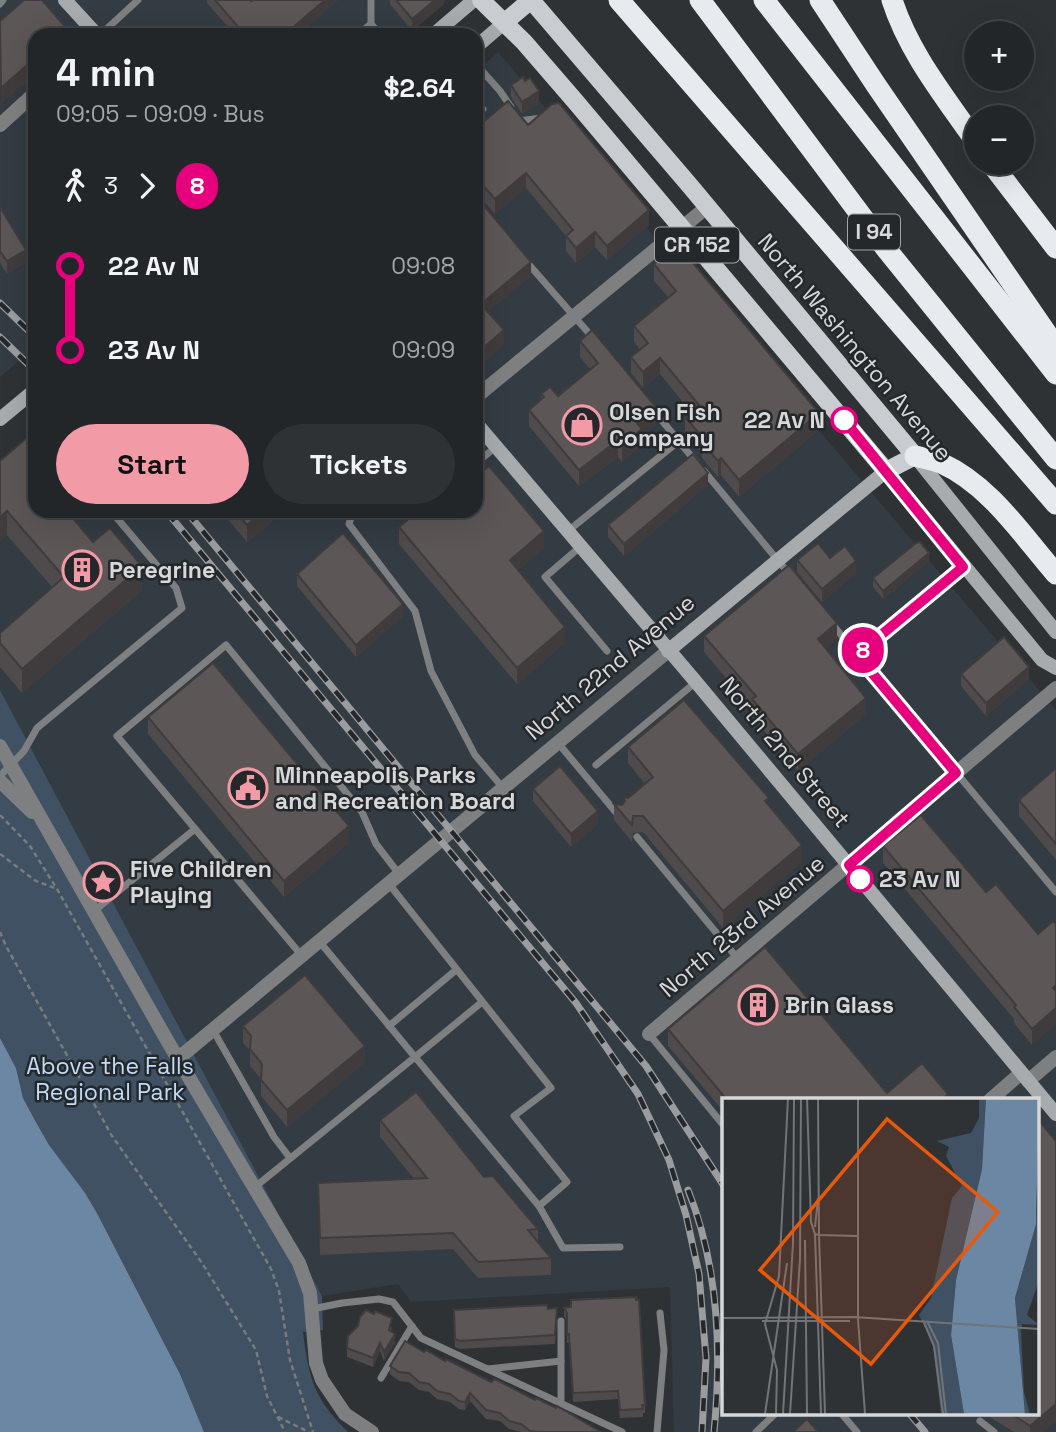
<!DOCTYPE html>
<meta charset="utf-8">
<style>
:root{--surface:#232628;--page:#2f3234;--text:#f1f3f6;--muted:#a3a5a8;--line:#404345;--accent:#f39aa7}
body{margin:0;font-family:"Space Grotesk",sans-serif;background:var(--page);color:var(--text);height:100vh;display:flex;flex-direction:column;font-size:26px;white-space:nowrap}
*{box-sizing:border-box;margin:0}
p{font-size:23px;color:var(--muted)}
.icon{flex:none;width:38px;height:38px;fill:none;stroke:currentColor;stroke-width:2;stroke-linecap:round;stroke-linejoin:round}
.map{position:relative;flex:1;overflow:hidden}
.sheet{position:absolute;left:28px;top:28px;width:455px;height:490px;display:flex;flex-direction:column;background:var(--surface);border-radius:21px;box-shadow:0 7px 28px #0002,0 0 0 2px var(--line)}
.sheet>*{flex:none}
.badge{padding:0 14px;border-radius:23px;font-size:24px;line-height:46px}
.buttons{position:absolute;left:964px;top:21px;display:grid;gap:14px}
.buttons a{display:grid;place-items:center;width:70px;height:70px;border-radius:50%;background:var(--surface);box-shadow:0 7px 28px #0002,0 0 0 2px var(--line);font-size:35px}
.map>.badge{position:absolute;translate:-50% -50%;box-shadow:0 0 0 4px #fff}
.legs{display:flex;align-items:center;gap:10px;height:77px;padding:0 28px;font-size:23px}
.legs p{margin-inline-start:auto}
.head{display:flex;align-items:center;justify-content:space-between;height:119px;padding:0 28px}
h1{font-size:38px;font-weight:700;line-height:52px}
.button{display:flex;gap:14px;margin-top:auto;padding:14px 28px}
.button a{flex:1;height:80px;border-radius:42px;background:var(--accent);color:#111;font-size:28px;font-weight:700;line-height:80px;text-align:center}
.button a+a{background:var(--page);color:var(--text)}
ul{padding:0 28px;list-style:none}
li{display:flex;align-items:center;gap:24px;height:84px;font-size:26px}
li i{display:grid;place-items:center;width:10px;height:100%;margin:0 9px;background:currentColor}
li i::after{content:'';width:18px;height:18px;margin:-9px;border:5px solid;border-radius:50%;background:var(--surface)}
li p{margin-inline-start:auto}
li:first-child i{background:linear-gradient(#0000 50%,currentColor 0)}
li:last-child i{background:linear-gradient(currentColor 50%,#0000 0)}
.map>svg:first-child{display:block}
</style>
<div class="map">
<svg width="1056" height="1432" viewBox="0 0 1056 1432">
<rect width="100%" height="100%" fill="#2f3235"/>
<g fill="#333b43" fill-rule="evenodd">
<polygon points="0,0 445,0 446,1 406,35 35,35 35,348 0,377"/>
<path d="M498 52 1056 710V1432H674L670 1287 411 1302 398 1284 322 1296 0 690V463L35 511H476V71ZM724 1100H1037V1413H724Z"/>
</g>
<path fill="#3f5163" d="M0 690 322 1296 323 1330 303 1332C309 1380 314 1398 348 1432H204L180 1374 98 1215 49 1145 23 1098 16 1068 0 1038Z"/>
<polygon fill="#6b87a3" points="0,1038 16,1068 23,1098 36,1122 49,1145 85,1193 98,1215 180,1374 204,1432 0,1432"/>
<g fill="none" stroke-linecap="round" stroke-linejoin="round">
<g stroke="#797c7e" stroke-width="2.5" stroke-dasharray="5 3.5" stroke-linecap="butt">
<polyline points="0,815 30,846 57,889 271,1269 279,1291 290,1360 313,1432"/>
<polyline points="0,854 36,881 57,889"/>
<polyline points="0,932 6,946 112,1136 202,1263 256,1350 267,1396 285,1432"/>
<polyline points="278,1417 309,1432"/>
</g>
<g stroke="#7d7f81" stroke-width="7">
<polyline points="0,4 3,0"/>
<polyline points="371,24 371,0"/>
<polyline points="100,35 138,0"/>
<polyline points="357,35 371,24 381,35"/>
<polyline points="476,64 500,91 511,107"/>
<polyline points="476,115 483,109"/>
<polyline points="517,117 519,121 541,118"/>
<polyline points="525,260 593,338"/>
<polyline points="650,406 696,462"/>
<polyline points="476,463 496,447"/>
<polyline points="704,471 790,575"/>
<polyline points="353,511 349,524 415,611 431,671 475,755 503,788"/>
<polyline points="568,531 679,441"/>
<polyline points="580,547 545,577 607,651"/>
<polyline points="832,624 1056,892"/>
<polyline points="857,655 963,567"/>
<polyline points="558,743 619,816"/>
<polyline points="596,765 696,682"/>
<polyline points="0,776 24,751 37,728 182,608 176,588 111,511"/>
<polyline points="637,837 738,959"/>
<polyline points="389,884 551,1088 514,1116 567,1182 539,1206"/>
<polyline points="94,911 195,829"/>
<polyline points="319,941 415,1057 482,1002"/>
<polyline points="302,956 117,736 226,645 362,812 376,844 399,874"/>
<polyline points="389,1026 456,970"/>
<polyline points="213,1030 274,1137 290,1158"/>
<polyline points="649,1034 724,1126"/>
<polyline points="255,1187 415,1057 539,1206 563,1248 620,1247"/>
<polyline points="312,1309 342,1303 379,1299 393,1302 421,1338 622,1432"/>
<polyline points="561,1321 561,1403"/>
<polyline points="488,1369 561,1361"/>
<polyline points="381,1378 412,1326"/>
<polyline points="841,1413 857,1432"/>
<polyline points="980,1421 994,1432"/>
<polyline points="657,1432 664,1350 660,1313"/>
<polyline points="756,1432 776,1413"/>
</g>
<g stroke="#7d7f81" stroke-width="14">
<polyline points="0,125 35,93"/>
<polyline points="476,397 707,207"/>
<polyline points="0,746 168,1042 299,1263 310,1293 316,1363 322,1380 345,1414 372,1432"/>
<polyline points="0,781 32,812"/>
<polyline points="649,1034 1056,688"/>
<polyline points="180,1057 668,651"/>
<polyline points="1028,1081 1056,1057"/>
<polyline points="990,1100 1021,1073"/>
</g>
<g stroke="#a8abad" stroke-width="14">
<polyline points="65,0 97,35"/>
<polyline points="433,35 474,0"/>
<polyline points="476,47 505,22"/>
<polyline points="0,419 35,390"/>
<polyline points="476,423 696,682 1056,1114"/>
<polyline points="915,456 1056,632"/>
<polyline points="668,651 886,471 1042,660 1056,668"/>
</g>
<g stroke="#c9ccd0" stroke-width="18">
<polyline points="481,0 524,42 575,101 886,471 915,456 691,187 531,0"/>
<polyline points="505,22 531,0"/>
</g>
<g stroke="#e7ebef" stroke-width="21">
<polyline points="619,0 1056,504"/>
<polyline points="700,0 887,250 1056,459"/>
<polyline points="764,0 1056,374"/>
<polyline points="820,0 876,85 1056,347"/>
<path d="M892 0C909 53 945 97 976 142"/>
<polyline points="991,163 1056,248"/>
<path d="M915 456C923 458 933 460 941 463 990 485 1022 535 1056 574"/>
</g>
<g stroke="#9a9c9f" stroke-width="7">
<g id="rail">
<polyline points="0,303 35,337"/>
<polyline points="0,337 35,371"/>
<polyline points="166,511 576,1003 638,1094 669,1160 686,1215 699,1274 706,1358 702,1432"/>
<polyline points="186,511 646,1066 724,1186"/>
<path d="M688 1190C719 1267 722 1351 714 1432"/>
<polyline points="909,1413 925,1432"/>
</g>
</g>
<use href="#rail" stroke="#25282b" stroke-width="4.5" stroke-dasharray="13" stroke-linecap="butt"/>
</g>
<g fill="#4f4a4b">
<polygon points="207,0 250,0 251,1 338,0 298,35 235,35 207,3"/>
<polygon points="390,0 444,0 444,4 412,31 390,4"/>
<polygon points="511,85 539,104 522,114 511,97"/>
<polygon points="528,125 649,225 607,260 595,247 576,263 566,251 566,236 526,188 495,214 479,196 476,195 476,128"/>
<polygon points="0,207 26,262 7,274 0,263"/>
<polygon points="654,264 819,430 739,497 721,475 718,477 702,458 702,453 685,433 685,417 691,412 660,374 643,388 631,373 631,357 640,350 634,342 634,326 668,297 654,281"/>
<polygon points="580,341 656,424 642,435 642,445 622,462 618,457 579,486 529,426 529,410 541,400 541,394 558,396 590,369 580,357"/>
<polygon points="0,461 35,511 93,542 142,590 22,693 0,667 0,633 52,587 7,535 0,541"/>
<polygon points="708,485 624,556 608,537 608,525"/>
<polygon points="221,511 284,511 247,542"/>
<polygon points="399,527 544,548 518,570 565,643 517,684 399,544"/>
<polygon points="830,558 856,573 822,602 797,572 797,560"/>
<polygon points="929,561 883,599 873,587 873,578"/>
<polygon points="297,574 403,616 356,657 297,586"/>
<polygon points="704,636 837,639 826,649 866,714 798,771 752,716 752,709 704,652"/>
<polygon points="961,674 1029,679 986,716 961,686"/>
<polygon points="148,717 349,843 284,897 148,734"/>
<polygon points="628,747 769,806 802,862 723,928 643,832 633,833 632,842 614,820 614,804 622,805 624,803 624,796 628,798 645,784 628,763"/>
<polygon points="1056,768 1056,860 1019,816 1019,800"/>
<polygon points="533,789 598,824 571,847 533,801"/>
<polygon points="883,846 986,892 1038,934 1032,1045 1014,1023 1014,1019 883,863"/>
<polygon points="243,1026 365,1062 287,1127 261,1096 261,1079 250,1066 250,1050 243,1043"/>
<polygon points="668,1029 887,1093 948,1100 724,1100 724,1112 668,1046"/>
<polygon points="380,1120 484,1177 538,1229 538,1242 551,1258 551,1275 478,1278 453,1249 320,1255 318,1183 414,1179 380,1137"/>
<polygon points="1056,1141 1056,1421 1042,1432 1014,1432 983,1413 1037,1413"/>
<polygon points="564,1308 645,1405 645,1413 643,1413 643,1417 620,1418 618,1399 573,1402 569,1343 567,1343 567,1321 564,1316"/>
<polygon points="548,1309 557,1317 555,1344 460,1349 455,1347 454,1310"/>
<polygon points="392,1327 391,1331 395,1343 384,1361 380,1351 373,1367 347,1357 347,1348"/>
<polygon points="424,1352 535,1400 601,1432 521,1432 509,1429 500,1421 486,1419 470,1401 465,1410 459,1409 450,1402 437,1399 429,1392 419,1390 409,1382 399,1381 390,1374 390,1366"/>
</g>
<g fill="#403c3d">
<polygon points="325,0 338,0 298,35 284,35"/>
<polygon points="435,0 444,0 444,4 412,31 412,19"/>
<polygon points="35,58 35,75 1,104 1,88"/>
<polygon points="539,91 539,104 522,114 522,102"/>
<polygon points="526,173 526,188 495,214 495,199"/>
<polygon points="649,210 649,225 607,260 607,246"/>
<polygon points="595,232 595,247 576,263 576,248"/>
<polygon points="26,250 26,262 7,274 7,261"/>
<polygon points="531,262 531,277 481,318 481,304"/>
<polygon points="504,330 504,345 476,369 476,354"/>
<polygon points="660,358 660,374 643,388 643,372"/>
<polygon points="656,407 656,424 642,435 642,445 622,462 622,445 637,423"/>
<polygon points="819,413 819,430 739,497 739,480"/>
<polygon points="618,440 618,457 579,486 579,470"/>
<polygon points="721,458 721,475 718,477 718,461"/>
<polygon points="708,473 708,485 624,556 624,544"/>
<polygon points="7,511 7,535 0,541 0,517"/>
<polygon points="264,511 284,511 247,542 247,525"/>
<polygon points="544,531 544,548 510,577 510,560"/>
<polygon points="929,553 929,561 883,599 883,591"/>
<polygon points="856,561 856,573 822,602 822,589"/>
<polygon points="142,566 142,590 22,693 22,669"/>
<polygon points="403,604 403,616 356,657 356,645"/>
<polygon points="837,623 837,639 818,656 818,639"/>
<polygon points="565,627 565,643 517,684 517,668"/>
<polygon points="1029,667 1029,679 986,716 986,703"/>
<polygon points="866,698 866,714 798,771 798,754"/>
<polygon points="598,811 598,824 571,847 571,834"/>
<polygon points="349,826 349,843 284,897 284,881"/>
<polygon points="802,845 802,862 723,928 723,911"/>
<polygon points="1056,1008 1056,1025 1032,1045 1032,1029"/>
<polygon points="365,1046 365,1062 287,1127 287,1110"/>
<polygon points="395,1334 395,1343 384,1361 384,1352"/>
<polygon points="380,1343 380,1351 373,1367 373,1358"/>
<polygon points="470,1393 470,1401 465,1410 465,1402"/>
<polygon points="1056,1404 1056,1421 1042,1432 1030,1432 1030,1426"/>
</g>
<g fill="#5c5657" stroke="#403c3d" stroke-width="2">
<polygon points="24,0 42,0 68,30 62,35 35,35 35,58 1,88 0,21"/>
<polygon points="215,0 250,0 251,1 253,0 325,0 284,35 245,35"/>
<polygon points="396,0 435,0 412,19"/>
<polygon points="523,77 525,81 530,78 539,91 522,102 511,85"/>
<polygon points="508,101 528,125 552,104 559,103 649,210 607,246 595,232 576,248 566,236 573,230 526,173 495,199 479,181 476,180 476,128"/>
<polygon points="476,196 531,262 481,304 504,330 476,354"/>
<polygon points="0,207 26,250 7,261 0,251"/>
<polygon points="677,244 819,413 739,480 721,458 718,461 702,442 705,440 685,417 699,405 660,358 643,372 631,357 648,343 634,326 676,291 654,264"/>
<polygon points="592,330 656,407 637,423 642,429 622,445 618,440 579,470 529,410 544,397 541,394 550,387 558,396 598,363 580,341"/>
<polygon points="35,431 35,511 67,511 93,542 110,528 142,566 22,669 0,643 0,633 64,577 7,511 0,517 0,461"/>
<polygon points="693,454 708,473 624,544 608,525"/>
<polygon points="489,466 544,531 510,560 565,627 517,668 399,527 418,511 476,511 476,477"/>
<polygon points="235,511 264,511 247,525"/>
<polygon points="343,533 403,604 356,645 297,574"/>
<polygon points="920,542 929,553 883,591 873,578 916,543"/>
<polygon points="818,543 830,558 845,546 856,561 822,589 797,560"/>
<polygon points="789,565 837,623 818,639 866,698 798,754 752,699 756,696 704,636"/>
<polygon points="1004,637 1029,667 986,703 961,674"/>
<polygon points="213,663 349,826 284,881 148,717"/>
<polygon points="684,700 769,798 765,801 802,845 723,911 643,816 633,816 632,825 614,804 622,805 625,801 624,796 628,798 653,777 628,747"/>
<polygon points="560,766 598,811 571,834 533,789"/>
<polygon points="1056,768 1056,844 1019,800"/>
<polygon points="921,815 986,892 996,884 1038,934 1053,921 1056,924 1056,985 1053,988 1056,991 1056,1008 1032,1029 1014,1007 1016,1005 883,846"/>
<polygon points="765,947 887,1093 922,1063 948,1094 942,1100 727,1100 668,1029"/>
<polygon points="305,975 365,1046 287,1110 261,1080 262,1064 250,1049 251,1036 243,1026"/>
<polygon points="416,1092 484,1177 493,1176 538,1229 528,1230 551,1258 478,1262 453,1233 320,1238 318,1183 427,1178 380,1120"/>
<polygon points="1037,1118 1056,1141 1056,1404 1030,1426 1010,1413 1037,1413"/>
<polygon points="636,1297 636,1300 639,1300 645,1405 642,1405 643,1409 620,1410 618,1391 573,1393 569,1334 567,1335 567,1313 564,1308 571,1307 571,1300"/>
<polygon points="547,1305 548,1309 557,1308 555,1335 460,1341 455,1339 454,1310"/>
<polygon points="366,1310 374,1314 375,1311 392,1318 389,1330 395,1334 384,1352 380,1343 373,1358 347,1348 348,1336 358,1326 360,1317"/>
<polygon points="405,1341 424,1352 426,1350 445,1361 446,1359 491,1382 495,1379 535,1400 536,1398 556,1408 557,1406 601,1432 538,1432 530,1431 521,1424 509,1421 500,1413 486,1410 470,1393 465,1402 459,1401 450,1394 437,1391 429,1384 419,1382 409,1373 399,1372 390,1366"/>
<polygon points="807,1419 818,1432 793,1432"/>
</g>
<g fill="none" stroke-linecap="round" stroke-linejoin="round">
<g stroke="#fff" stroke-width="16">
<polyline id="line-1" points="844,420 963,567 857,655 956,773 849,865 860,879"/>
</g>
<use href="#line-1" stroke="#e6007e" stroke-width="10"/>
</g>
<defs>
<g id="shop-ring" transform="scale(2.0125)"><circle r="9.5" fill="#25282b" stroke="#f39aa7" stroke-width="1.5"/><path d="M-5-2.5h2.3a2.7 3.5 0 0 1 5.4 0H5L5.5 6h-11ZM-1.5-2.5h3a1.5 2.3 0 0 0-3 0Z" fill="#f39aa7"/></g>
<g id="building-ring" transform="scale(2.0125)"><circle r="9.5" fill="#25282b" stroke="#f39aa7" stroke-width="1.5"/><path d="M-4-6H4V6H1V3H-1V6H-4ZM-2.5-4.3h1.7v1.8h-1.7ZM.8-4.3h1.7v1.8H.8ZM-2.5-1h1.7V.8h-1.7ZM.8-1h1.7V.8H.8Z" fill="#f39aa7"/></g>
<g id="civic-ring" transform="scale(2.0125)"><circle r="9.5" fill="#25282b" stroke="#f39aa7" stroke-width="1.5"/><path d="M-.6-6.5H3V-4.5H.6V-3L4-1V1h2V6H-6V1h2V-1L-.6-3ZM-1.2 2.5V6h2.4V2.5Z" fill="#f39aa7"/></g>
<g id="sight-ring" transform="scale(2.0125)"><circle r="9.5" fill="#25282b" stroke="#f39aa7" stroke-width="1.5"/><path d="M0-6L1.8-2.2L6-1.7L2.9 1.2L3.7 5.4L0 3.3L-3.7 5.4L-2.9 1.2L-6-1.7L-1.8-2.2Z" fill="#f39aa7"/></g>
</defs>
<g fill-rule="evenodd">
<use href="#shop-ring" x="582" y="425"/>
<use href="#building-ring" x="82" y="570"/>
<use href="#civic-ring" x="248" y="788"/>
<use href="#sight-ring" x="103" y="882"/>
<use href="#building-ring" x="758" y="1005"/>
</g>
<g fill="#fff" stroke="#e6007e" stroke-width="3.5">
<circle cx="844" cy="420" r="12"/>
<circle cx="860" cy="879" r="12"/>
</g>
<g text-anchor="middle" stroke-width="5" stroke-linejoin="round" paint-order="stroke">
<g fill="#25282b" stroke="#a1a3a6" stroke-width="2">
<rect x="848" y="214.5" width="52" height="35" rx="5"/>
<rect x="655" y="227.5" width="84" height="35" rx="5"/>
</g>
<g font-size="21" font-weight="bold" fill="#d6d8da">
<text x="874" y="239">I 94</text>
<text x="697" y="252">CR 152</text>
</g>
<g font-size="23" fill="#d6d8da" stroke="#25282b">
<text transform="translate(855 347) rotate(50)" y="8">North Washington Avenue</text>
<text transform="translate(610 667) rotate(-40)" y="8">North 22nd Avenue</text>
<text transform="translate(785 752) rotate(50)" y="8">North 2nd Street</text>
<text transform="translate(742 926) rotate(-40)" y="8">North 23rd Avenue</text>
</g>
<g font-size="23" font-weight="bold" fill="#d6d8da" stroke="#25282b" text-anchor="start">
<text x="609" y="420">Olsen Fish<tspan x="609" dy="26">Company</tspan></text>
<text x="109" y="578">Peregrine</text>
<text x="275" y="783">Minneapolis Parks<tspan x="275" dy="26">and Recreation Board</tspan></text>
<text x="130" y="877">Five Children<tspan x="130" dy="26">Playing</tspan></text>
<text x="785" y="1013">Brin Glass</text>
</g>
<g font-size="23" font-weight="bold" fill="#d6d8da" stroke="#25282b" text-anchor="end">
<text x="825" y="428">22 Av N</text>
<text x="879" y="887" text-anchor="start">23 Av N</text>
</g>
<g font-size="23" fill="#c0dcf9" stroke="#25282b">
<text x="110" y="1074">Above the Falls<tspan x="110" dy="26">Regional Park</tspan></text>
</g>
</g>
<g transform="translate(722 1098)">
<rect width="317" height="317" fill="#2f3235"/>
<path d="M257 0H264L260 71 234 182 229 237 242 316H219L211 247 197 217 209 200 230 100 240 88 224 58 227 49 215 43 249 35 257 20ZM317 100V183L305 217 317 227 300 226 299 233 302 294 308 316H303L293 200 313 129Z" fill="#3f5163"/>
<path d="M264 0H317L314 126 293 200 303 316H242L229 237 234 182 260 71Z" fill="#6b87a3"/>
<path fill="none" stroke="#727477" stroke-width="2" d="M85 0 89 124 93 136M96 0 97 137 136 138M136 0V221L143 316M93 129 96 100M83 142 85 316M0 220 132 219 317 231M201 222 212 248 221 316M40 223H128M205 223 216 245 224 316M43 316 65 165M54 316 55 272 43 226 57 178 66 0M61 316 71 145 72 0M68 316 78 161 79 0M99 316 93 136 97 137 103 316"/>
<path fill="#e8590c" fill-opacity="0.15" stroke="#e8590c" stroke-width="3.5" d="M165 21 276 114 149 266 38 172Z"/>
<rect width="317" height="317" fill="none" stroke="#d6d8da" stroke-width="3.5"/>
</g>
</svg>
<div class="buttons">
<a>+</a>
<a>−</a>
</div>
<b class="badge" style="left:863px;top:650px;background:#e6007e;color:#fff">8</b>
<section class="sheet">
<div class="head"><div><h1>4 min</h1><p>09:05 – 09:09 · Bus</p></div><b>$2.64</b></div>
<div class="legs"><svg class="icon" aria-label="walk" viewBox="0 0 24 24"><circle cx="13" cy="4" r="2"/><path d="M13 8l-2 6 4 7M11 14l-3 7M7 12l3-4h3l4 4"/></svg>3<svg class="icon" aria-label="forward" viewBox="0 0 24 24"><path d="M9 5l7 7-7 7"/></svg><b class="badge" style="background:#e6007e;color:#fff">8</b></div>
<ul>
<li><i style="color:#e6007e"></i><b>22 Av N</b><p>09:08</p></li>
<li><i style="color:#e6007e"></i><b>23 Av N</b><p>09:09</p></li>
</ul>
<div class="button"><a>Start</a><a>Tickets</a></div>
</section>
</div>
